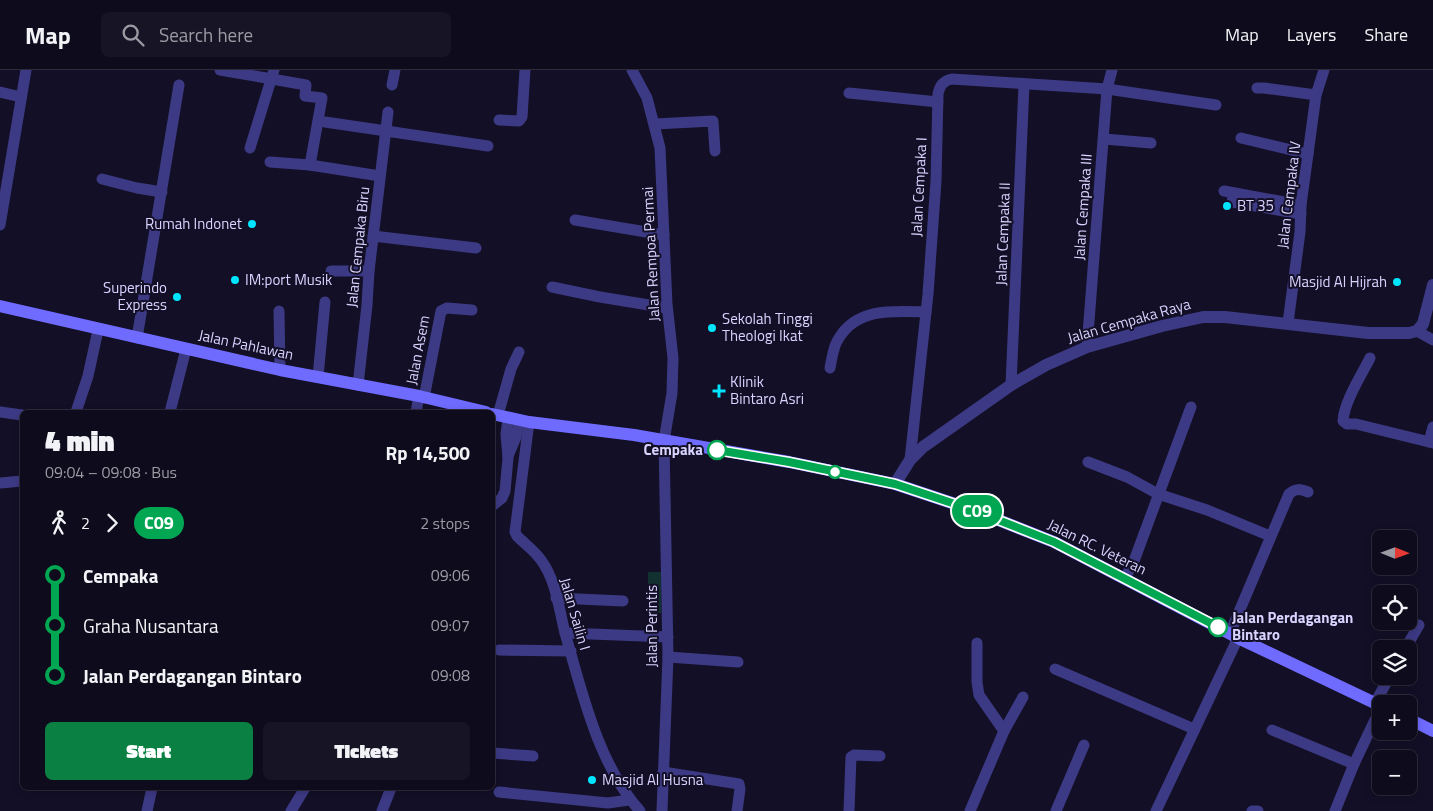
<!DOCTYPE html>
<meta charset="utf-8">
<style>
:root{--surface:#0e0b1c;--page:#171425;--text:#f1f3f6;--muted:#9b9ba3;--line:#2e2b3b;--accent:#0b8043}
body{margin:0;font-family:"Titillium Web",sans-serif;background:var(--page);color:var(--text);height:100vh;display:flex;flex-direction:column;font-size:19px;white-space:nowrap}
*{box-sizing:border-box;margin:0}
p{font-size:16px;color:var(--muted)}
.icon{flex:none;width:28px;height:28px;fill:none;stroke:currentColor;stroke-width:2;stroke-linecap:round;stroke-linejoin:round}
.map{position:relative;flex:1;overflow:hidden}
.side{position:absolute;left:20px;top:340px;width:475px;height:380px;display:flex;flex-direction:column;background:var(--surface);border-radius:8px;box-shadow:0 2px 8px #0003,0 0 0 1px var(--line)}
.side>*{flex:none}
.badge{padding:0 10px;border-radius:16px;font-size:18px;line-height:32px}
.needle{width:32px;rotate:91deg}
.tools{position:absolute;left:1372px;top:460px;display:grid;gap:10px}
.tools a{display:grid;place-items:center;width:45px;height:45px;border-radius:8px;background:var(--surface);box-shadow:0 2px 8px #0003,0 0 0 1px var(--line);font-size:25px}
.map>.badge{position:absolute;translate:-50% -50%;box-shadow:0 0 0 2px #fff}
.legs{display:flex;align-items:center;gap:8px;height:55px;padding:0 25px;font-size:16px}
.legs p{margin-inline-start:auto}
.summary{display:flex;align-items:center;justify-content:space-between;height:85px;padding:0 25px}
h1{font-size:28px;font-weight:800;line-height:38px}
.primary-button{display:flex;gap:10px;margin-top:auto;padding:10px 25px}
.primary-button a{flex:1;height:58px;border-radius:8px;background:var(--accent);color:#fff;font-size:20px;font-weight:800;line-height:58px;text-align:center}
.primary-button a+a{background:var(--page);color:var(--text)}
ul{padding:0 25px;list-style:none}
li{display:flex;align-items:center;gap:18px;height:50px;font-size:19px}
li i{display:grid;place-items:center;width:8px;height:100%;margin:0 6px;background:currentColor}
li i::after{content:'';width:12px;height:12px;margin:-6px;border:4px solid;border-radius:50%;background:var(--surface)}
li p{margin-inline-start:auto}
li:first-child i{background:linear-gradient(#0000 50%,currentColor 0)}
li:last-child i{background:linear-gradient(currentColor 50%,#0000 0)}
header{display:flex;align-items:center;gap:30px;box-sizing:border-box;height:70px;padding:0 25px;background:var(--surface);border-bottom:1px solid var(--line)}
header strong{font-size:24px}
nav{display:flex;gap:28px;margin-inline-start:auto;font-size:18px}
.search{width:350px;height:45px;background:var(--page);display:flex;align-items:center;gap:12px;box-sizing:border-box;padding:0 18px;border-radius:8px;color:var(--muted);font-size:19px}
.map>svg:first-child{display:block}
</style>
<header>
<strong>Map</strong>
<div class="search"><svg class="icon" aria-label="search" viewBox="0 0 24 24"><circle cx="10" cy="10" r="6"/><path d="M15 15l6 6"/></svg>Search here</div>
<nav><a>Map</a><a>Layers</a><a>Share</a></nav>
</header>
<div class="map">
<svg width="1433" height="741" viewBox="0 0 1433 741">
<rect width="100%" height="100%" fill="#130f26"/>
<rect fill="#12302f" x="648" y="502" width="13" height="41"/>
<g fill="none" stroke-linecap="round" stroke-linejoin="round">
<g stroke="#3d3a85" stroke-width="11">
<polyline points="220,0 306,15 305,26 322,28 310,95 380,106"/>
<polyline points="632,0 647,28 660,78 667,234 673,288 672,323 664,371 668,587 662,741"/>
<polyline points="392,15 395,0"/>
<polyline points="1257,18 1264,18 1316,25"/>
<polyline points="0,22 21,27"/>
<polyline points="849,23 938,32"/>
<polyline points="499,50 519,51 522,47 525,0"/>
<polyline points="325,52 488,76"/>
<polyline points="655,54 713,51 715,81"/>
<polyline points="1241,68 1308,84"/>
<polyline points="1104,69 1151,73"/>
<polyline points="250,78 274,0"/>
<polyline points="270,92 310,95"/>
<polyline points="102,109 137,118 162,122"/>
<polyline points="1224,121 1301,135"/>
<polyline points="1234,123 1232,132 1301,144"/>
<polyline points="575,150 664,165"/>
<polyline points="0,155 26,0"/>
<polyline points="373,166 476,178"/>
<polyline points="331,201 369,201"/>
<polyline points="552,217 600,227 667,238"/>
<polyline points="279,241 280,300"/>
<polyline points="1288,253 1300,162 1301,135 1308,84 1316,25 1324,0"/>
<polyline points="1417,261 1433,270"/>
<polyline points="137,268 179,15"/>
<polyline points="1087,277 1107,19 1112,0"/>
<path d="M1370 288C1361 306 1344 332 1343 351L1347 354H1356L1433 373"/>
<path d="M830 298C832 288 833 276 839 268 858 237 895 241 926 242"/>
<polyline points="318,307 325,232"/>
<polyline points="358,315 367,235 369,201 388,42"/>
<polyline points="1011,315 1024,15"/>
<polyline points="424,328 441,241 447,238 472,240"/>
<polyline points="0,342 22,345"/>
<polyline points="76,342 88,306 98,260"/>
<polyline points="170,342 186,279"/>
<polyline points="416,342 419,326"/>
<polyline points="498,345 511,299 519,282"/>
<path d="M529 352 515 462 517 466C525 474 535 481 541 490 556 510 559 539 565 563 582 622 598 694 640 741"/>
<polyline points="1429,372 1433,357"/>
<polyline points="508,386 516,367 519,350"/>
<path d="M910 390 928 224 936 111 938 24C940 15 943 11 952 9L1107 19 1216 35"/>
<polyline points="1088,392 1127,407 1158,424 1207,440 1270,466"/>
<polyline points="0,413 22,411"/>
<polyline points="492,436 502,428 505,421 508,388 506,364 508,348"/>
<polyline points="1125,508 1134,491 1191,337"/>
<polyline points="556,528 623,531"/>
<polyline points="565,563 668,567"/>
<path d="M1230 563 1289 424C1296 418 1300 419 1308 422"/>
<polyline points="977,573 977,612 979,625 1004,661"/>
<polyline points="1405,579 1419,555"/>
<polyline points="499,580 571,581"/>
<polyline points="668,587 738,592"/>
<polyline points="1055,599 1194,659"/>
<polyline points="1375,633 1390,606"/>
<polyline points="1272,660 1354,694"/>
<polyline points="492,683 533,686"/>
<polyline points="663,702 739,714 740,719 737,741"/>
<polyline points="499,722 608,733 629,730"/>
<polyline points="147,741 152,718"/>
<polyline points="291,741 305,718"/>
<polyline points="382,741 391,718"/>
<polyline points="849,741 851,687 854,685 880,686"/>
<polyline points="970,741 1004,661 1023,627"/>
<polyline points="1056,741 1084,675"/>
<polyline points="1156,741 1238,568"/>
<polyline points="1252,741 1258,741"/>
<polyline points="1335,741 1354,694 1381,637"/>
</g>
<polyline stroke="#3d3a85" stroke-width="12" points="895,414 910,390 923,377 1011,315 1046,295 1087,277 1162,256 1203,247 1225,247 1368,263 1409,263 1417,261 1423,254 1433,215"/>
<g stroke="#6f6bff" stroke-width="12">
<polyline points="0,236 280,300 419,326 486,342"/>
<polyline points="492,344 529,352 634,365 789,392 895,414 973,440 1054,472 1238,568 1381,636"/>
<polyline points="1409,649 1433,661"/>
</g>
</g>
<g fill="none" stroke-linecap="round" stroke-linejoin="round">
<g stroke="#fff" stroke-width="11">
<polyline id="line-1" points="717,380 789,392 876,410 895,414 973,440 1054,472 1218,557"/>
</g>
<use href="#line-1" stroke="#00a651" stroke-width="8"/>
</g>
<g fill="#00e5ff" stroke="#130f26" stroke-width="2">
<circle cx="1227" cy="136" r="5"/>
<circle cx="252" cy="154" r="5"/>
<circle cx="235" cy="210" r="5"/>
<circle cx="1397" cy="212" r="5"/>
<circle cx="177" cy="227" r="5"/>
<circle cx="712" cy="258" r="5"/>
<path d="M716.5 313.5h5v5h5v5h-5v5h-5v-5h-5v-5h5z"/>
<circle cx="592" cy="710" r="5"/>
</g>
<g fill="#fff" stroke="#00a651" stroke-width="2.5">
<circle cx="717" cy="380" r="9"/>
<circle cx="835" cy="402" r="6"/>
<circle cx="1218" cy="557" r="9"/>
</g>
<g text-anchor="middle" stroke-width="4" stroke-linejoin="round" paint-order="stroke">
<g font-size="15" fill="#d9d4ff" stroke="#130f26">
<text transform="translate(919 117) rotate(-87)" y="5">Jalan Cempaka I</text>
<text transform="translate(1289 125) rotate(-83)" y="5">Jalan Cempaka IV</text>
<text transform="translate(1083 137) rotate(-86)" y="5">Jalan Cempaka III</text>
<text transform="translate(1003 164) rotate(-88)" y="5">Jalan Cempaka II</text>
<text transform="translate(358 177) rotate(-84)" y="5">Jalan Cempaka Biru</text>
<text transform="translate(651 184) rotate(-93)" y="5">Jalan Rempoa Permai</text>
<text transform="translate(1129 251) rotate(-16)" y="5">Jalan Cempaka Raya</text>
<text transform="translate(246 275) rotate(12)" y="5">Jalan Pahlawan</text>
<text transform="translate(418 280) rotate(-79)" y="5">Jalan Asem</text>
<text transform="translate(1097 477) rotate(26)" y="5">Jalan RC. Veteran</text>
<text transform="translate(575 544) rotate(74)" y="5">Jalan Sailin I</text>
<text transform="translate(652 556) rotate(-90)" y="5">Jalan Perintis</text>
</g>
<g font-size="15" fill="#d9d4ff" stroke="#130f26" text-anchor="start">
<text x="1237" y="141">BT 35</text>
<text x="242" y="159" text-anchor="end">Rumah Indonet</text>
<text x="245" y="215">IM:port Musik</text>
<text x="1387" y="217" text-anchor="end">Masjid Al Hijrah</text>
<text x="167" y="223" text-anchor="end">Superindo<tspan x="167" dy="17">Express</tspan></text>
<text x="722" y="254">Sekolah Tinggi<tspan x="722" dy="17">Theologi Ikat</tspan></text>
<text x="730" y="317">Klinik<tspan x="730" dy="17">Bintaro Asri</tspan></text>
<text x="602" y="715">Masjid Al Husna</text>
</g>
<g font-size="15" font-weight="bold" fill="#d9d4ff" stroke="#130f26" text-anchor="end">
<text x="703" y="385">Cempaka</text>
<text x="1232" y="553" text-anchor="start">Jalan Perdagangan<tspan x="1232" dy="17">Bintaro</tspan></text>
</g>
</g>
</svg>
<div class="tools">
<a><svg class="needle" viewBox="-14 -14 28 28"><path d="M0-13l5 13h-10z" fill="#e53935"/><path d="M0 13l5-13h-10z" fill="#9b9ba3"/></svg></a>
<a><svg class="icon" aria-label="locate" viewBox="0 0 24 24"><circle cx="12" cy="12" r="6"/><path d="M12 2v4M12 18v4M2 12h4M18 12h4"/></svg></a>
<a><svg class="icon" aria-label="layers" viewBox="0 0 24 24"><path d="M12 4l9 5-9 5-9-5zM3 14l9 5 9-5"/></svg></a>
<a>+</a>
<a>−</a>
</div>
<b class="badge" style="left:977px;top:441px;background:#00a651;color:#fff">C09</b>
<section class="side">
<div class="summary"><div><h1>4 min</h1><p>09:04 – 09:08 · Bus</p></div><b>Rp 14,500</b></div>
<div class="legs"><svg class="icon" aria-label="walk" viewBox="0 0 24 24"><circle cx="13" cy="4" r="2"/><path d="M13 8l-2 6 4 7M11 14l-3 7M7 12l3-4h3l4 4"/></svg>2<svg class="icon" aria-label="forward" viewBox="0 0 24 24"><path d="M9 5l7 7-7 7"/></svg><b class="badge" style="background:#00a651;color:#fff">C09</b><p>2 stops</p></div>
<ul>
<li><i style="color:#00a651"></i><b>Cempaka</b><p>09:06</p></li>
<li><i style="color:#00a651"></i><span>Graha Nusantara</span><p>09:07</p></li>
<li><i style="color:#00a651"></i><b>Jalan Perdagangan Bintaro</b><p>09:08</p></li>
</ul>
<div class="primary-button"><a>Start</a><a>Tickets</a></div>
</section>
</div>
